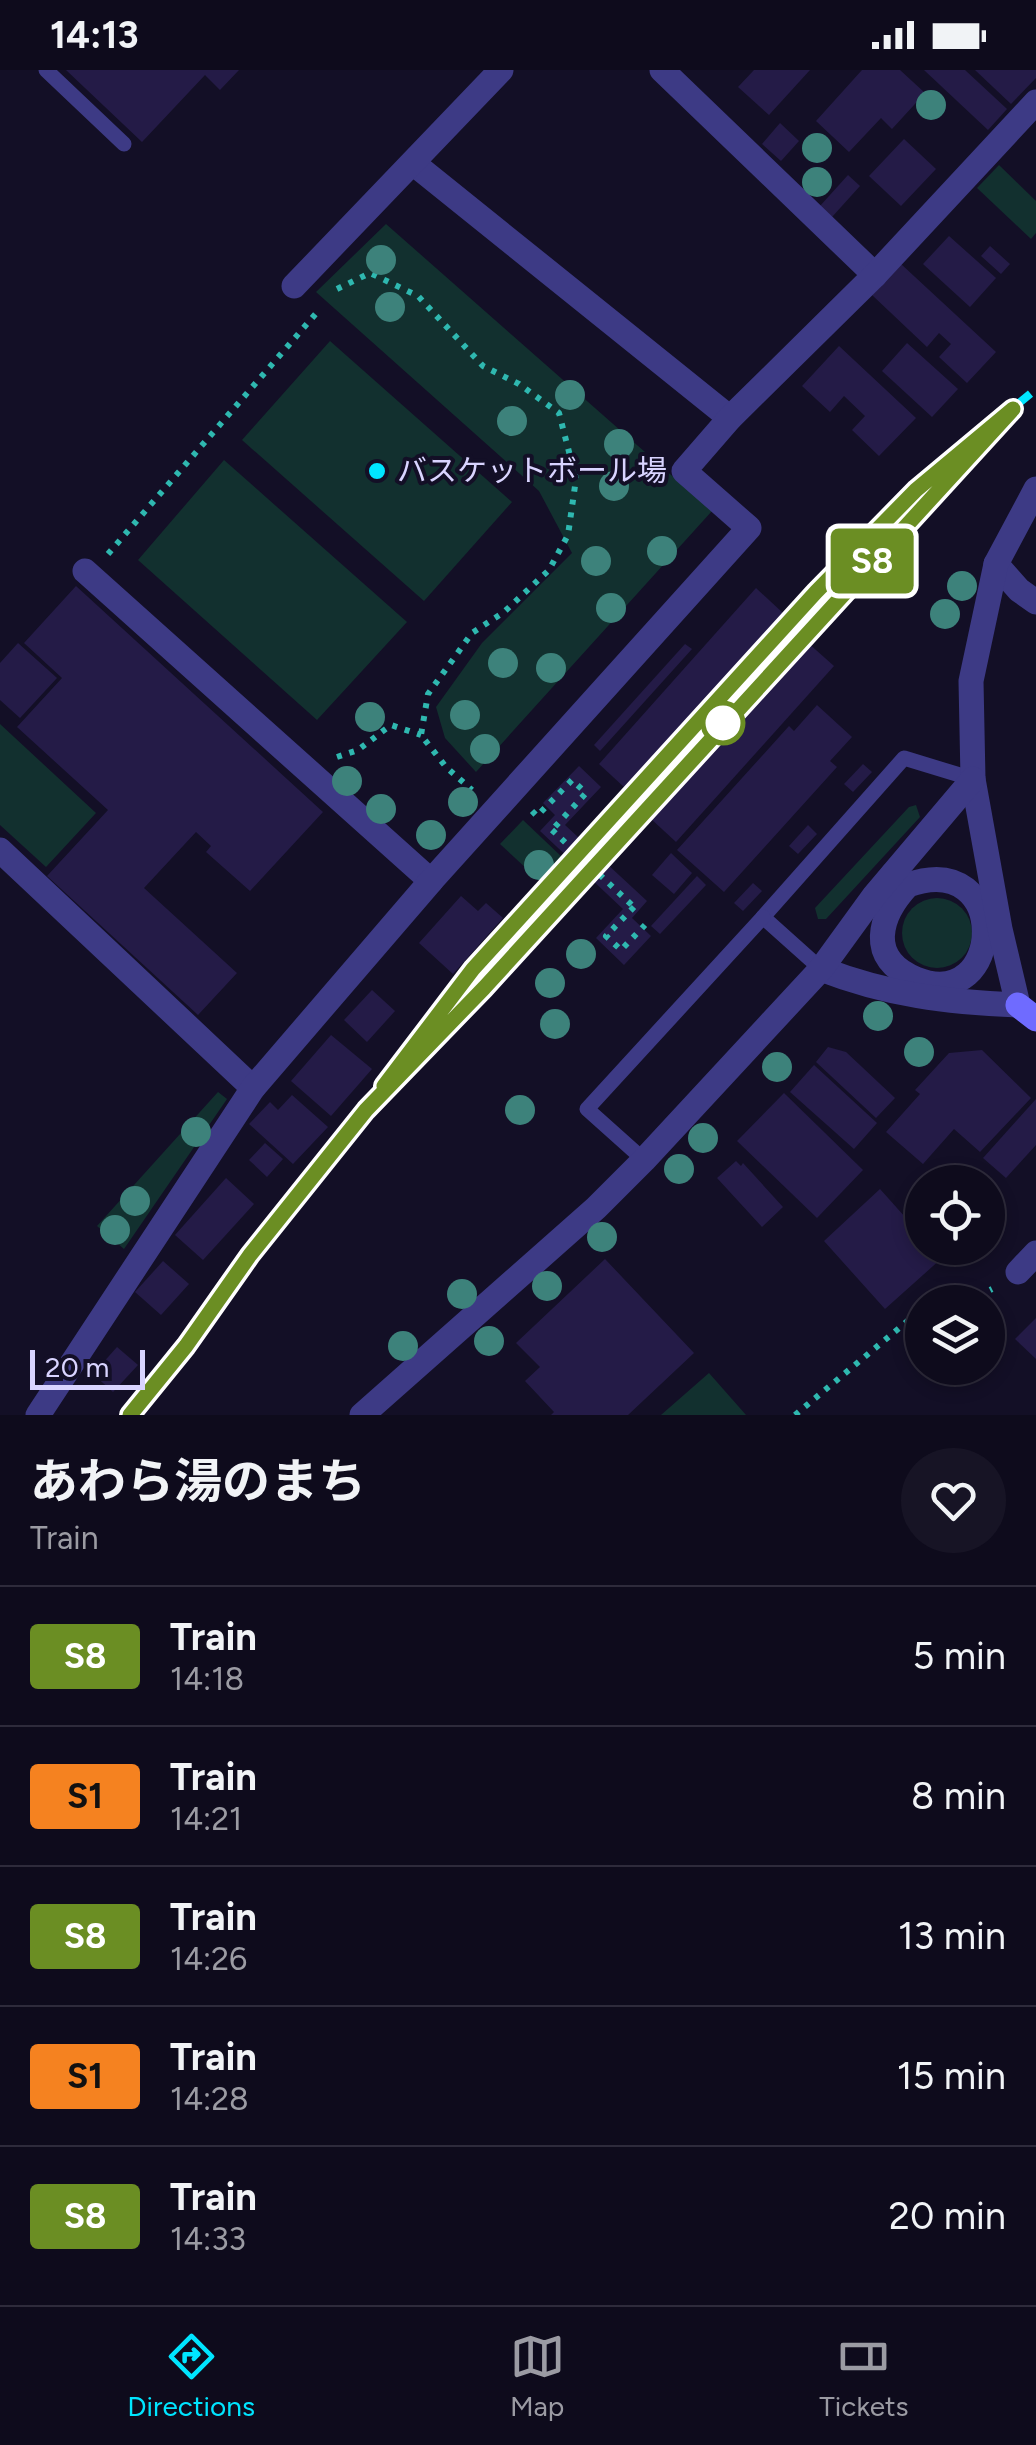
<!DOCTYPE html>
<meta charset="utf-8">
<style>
:root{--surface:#0e0b1c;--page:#171425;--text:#f1f3f6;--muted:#9b9ba3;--line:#2e2b3b;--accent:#00e5ff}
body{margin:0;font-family:Figtree,"Noto Sans JP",sans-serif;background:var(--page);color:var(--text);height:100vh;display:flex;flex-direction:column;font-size:38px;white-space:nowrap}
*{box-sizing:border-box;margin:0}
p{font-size:32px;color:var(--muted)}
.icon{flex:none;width:55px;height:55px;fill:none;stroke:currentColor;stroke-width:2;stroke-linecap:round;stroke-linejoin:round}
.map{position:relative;height:1345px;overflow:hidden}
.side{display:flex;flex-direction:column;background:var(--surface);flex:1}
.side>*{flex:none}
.badge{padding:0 20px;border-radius:8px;font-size:35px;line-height:65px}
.controls{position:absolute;left:905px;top:1095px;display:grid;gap:20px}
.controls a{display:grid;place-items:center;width:100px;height:100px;border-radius:50%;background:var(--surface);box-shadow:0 5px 15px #0003,0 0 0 2px var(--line);font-size:50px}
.scale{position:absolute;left:30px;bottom:25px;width:115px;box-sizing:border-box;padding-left:10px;border:5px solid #d9d4ff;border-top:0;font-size:28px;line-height:35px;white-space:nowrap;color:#d9d4ff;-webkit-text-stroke:8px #130f26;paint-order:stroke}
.map>.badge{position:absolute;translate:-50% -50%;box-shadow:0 0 0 5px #fff}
.round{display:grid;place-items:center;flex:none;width:105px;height:105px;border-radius:52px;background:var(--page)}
.head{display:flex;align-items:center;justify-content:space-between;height:170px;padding:0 30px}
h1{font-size:48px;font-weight:700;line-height:75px}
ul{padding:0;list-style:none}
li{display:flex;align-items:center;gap:30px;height:140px;padding:0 30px;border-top:2px solid var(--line)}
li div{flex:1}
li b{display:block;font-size:38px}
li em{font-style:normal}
li .badge{min-width:110px;font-weight:700;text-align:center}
.status{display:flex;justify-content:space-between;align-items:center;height:70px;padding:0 50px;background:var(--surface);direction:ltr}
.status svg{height:28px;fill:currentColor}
.dock{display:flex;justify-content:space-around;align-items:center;height:140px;border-top:2px solid var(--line);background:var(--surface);font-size:28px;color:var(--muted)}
.dock a{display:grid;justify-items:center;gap:5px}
.dock .current{color:var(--accent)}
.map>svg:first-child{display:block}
</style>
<div class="status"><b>14:13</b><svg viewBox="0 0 49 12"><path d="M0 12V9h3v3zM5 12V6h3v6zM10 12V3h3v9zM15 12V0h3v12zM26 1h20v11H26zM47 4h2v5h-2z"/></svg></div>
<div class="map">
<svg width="1036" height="1345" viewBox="0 0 1036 1345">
<rect width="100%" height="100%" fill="#130f26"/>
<g fill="#12302f">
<polygon points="999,95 1036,131 1036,163 1031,169 977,118"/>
<polygon points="386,154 712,441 476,702 445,668 436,637 482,573 572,483 539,421 316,222"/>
<polygon points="330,271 512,432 424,531 242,370"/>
<polygon points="224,390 407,552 317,650 138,490"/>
<polygon points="0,654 96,743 46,797 0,755"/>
<polygon points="916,735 920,747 826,849 818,849 815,838 909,737"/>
<polygon points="523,750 563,788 541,812 500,774"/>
<circle cx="937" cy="863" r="35"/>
<polygon points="218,1022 227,1029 124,1179 97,1156"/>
<polygon points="709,1303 746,1345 661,1345"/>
</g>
<g fill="#241b47">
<polygon points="66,0 239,0 220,20 205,5 142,72"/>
<polygon points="754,0 810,0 769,45 738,17"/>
<polygon points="862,0 900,0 925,23 892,59 881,48 849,82 816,51"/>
<polygon points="924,0 965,0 1007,39 988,60"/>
<polygon points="975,0 1036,0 1036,8 1011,34"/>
<polygon points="780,53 799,71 781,91 762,74"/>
<polygon points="904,69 936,99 901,136 869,106"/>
<polygon points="848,105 860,116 832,147 820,136"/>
<polygon points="949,166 996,208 970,237 923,194"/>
<polygon points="990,176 1010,194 1001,204 981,186"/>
<polygon points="901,194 996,282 967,313 939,287 951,274 939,263 927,277 872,225"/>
<polygon points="907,273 958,319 932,347 882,301"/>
<polygon points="839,276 916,348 879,386 852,360 865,346 844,326 830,342 802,316"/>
<polygon points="76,516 323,742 250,821 206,782 211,776 196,762 144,818 237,903 198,945 47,806 108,740 17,657 62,608 24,573"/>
<polygon points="756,518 783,543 625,718 599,694"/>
<polygon points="807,572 834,596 676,772 650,748"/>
<polygon points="18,573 57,608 20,648 0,630 0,593"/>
<polygon points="685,574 692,579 600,681 594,675"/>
<polygon points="817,635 852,667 830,691 837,697 724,822 677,780 789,656 794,661"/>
<polygon points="863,694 872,702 853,722 844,714"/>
<polygon points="579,696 601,717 565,755 647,831 632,848 651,866 624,895 596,868 623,839 540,761 555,745 543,733"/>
<polygon points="808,755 817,764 798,784 789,776"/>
<polygon points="671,783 692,803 674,824 652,805"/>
<polygon points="697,806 706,815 660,864 651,856"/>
<polygon points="753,813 762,821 743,841 734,833"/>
<polygon points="461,826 478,841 486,833 503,848 453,904 419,873"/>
<polygon points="372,920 395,941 367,972 344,950"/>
<polygon points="331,965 372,999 331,1046 291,1011"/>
<polygon points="828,977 846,982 895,1028 876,1048 816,992"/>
<polygon points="982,980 1031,1028 980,1082 954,1059 923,1094 886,1062 920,1024 915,1020 949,983"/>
<polygon points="814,995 877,1053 854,1079 790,1022"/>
<polygon points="784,1023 863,1100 817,1148 737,1071"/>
<polygon points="292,1025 328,1057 293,1094 249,1054 270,1032 278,1040"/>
<polygon points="1036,1029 1036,1075 1006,1108 983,1088"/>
<polygon points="265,1073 283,1089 267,1107 249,1090"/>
<polygon points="736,1091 741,1096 743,1093 783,1137 762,1157 717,1108"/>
<polygon points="226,1108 254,1134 203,1190 175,1165"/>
<polygon points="880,1119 922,1166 922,1178 933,1178 942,1188 885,1239 824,1171"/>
<polygon points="605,1189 694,1283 628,1345 551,1345 554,1342 525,1311 540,1297 516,1273"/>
<polygon points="163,1191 189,1214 161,1245 135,1222"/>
<polygon points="1036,1248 1036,1289 1015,1269"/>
<polygon points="117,1277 138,1295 113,1322 93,1304"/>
</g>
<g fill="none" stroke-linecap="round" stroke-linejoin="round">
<g stroke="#2fb8b0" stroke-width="6" stroke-dasharray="5 8" stroke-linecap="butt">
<polyline points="337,219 370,203 418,226 483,296 519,314 559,343 576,409 568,465 549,500 504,542 472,563 428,624 421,665 446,697 472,720"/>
<polyline points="108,484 319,240"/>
<polyline points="337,687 358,680 391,655 421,665"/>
<polyline points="532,741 537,746 572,710 586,723 552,760"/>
<polyline points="634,837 606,866 621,880 645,855"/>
<polyline points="967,1232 992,1219"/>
<polyline points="795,1345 922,1239"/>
</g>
<g stroke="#3d3a85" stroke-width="15">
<polyline points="46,0 124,74"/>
<polyline points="821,899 763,847 904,688 973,709"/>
<polyline points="644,1090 587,1039 763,847"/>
</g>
<g stroke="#3d3a85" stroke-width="25">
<polyline points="662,0 875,205"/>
<polyline points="413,93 730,348"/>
<polyline points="294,216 501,0"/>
<polyline points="996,494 1019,520 1036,532"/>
<polyline points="85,501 431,811"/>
<polyline points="0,780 253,1018"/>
<path d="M893 804 908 815C1012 778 1005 945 916 909 866 889 879 846 908 815"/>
<polyline points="1018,1202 1036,1183"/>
<polyline points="38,1345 253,1018 431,811 749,458 684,401 730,348 875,205 1036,32"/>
</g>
<g stroke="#3d3a85" stroke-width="25">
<path d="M821 899C888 925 947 932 1018 935L1000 859 973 709 971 611 996 494 1036 419"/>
<polyline points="362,1345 596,1138 644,1090 821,899 874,826 973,709"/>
</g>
<polyline stroke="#6f6bff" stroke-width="25" points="1018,935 1036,949"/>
<g stroke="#00e5ff" stroke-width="8" stroke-dasharray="15 12" stroke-linecap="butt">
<polyline points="424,980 485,918 951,405"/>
<polyline points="130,1345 473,899 816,522 915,419 1036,319"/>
</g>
<polyline stroke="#2fb8b0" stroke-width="6" stroke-dasharray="5 8" stroke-linecap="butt" points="552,760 634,837"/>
</g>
<g fill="#3d827b">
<circle cx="931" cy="35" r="15"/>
<circle cx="817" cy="78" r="15"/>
<circle cx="817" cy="112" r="15"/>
<circle cx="381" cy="190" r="15"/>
<circle cx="390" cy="237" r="15"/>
<circle cx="570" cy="325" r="15"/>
<circle cx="512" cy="351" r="15"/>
<circle cx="619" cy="374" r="15"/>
<circle cx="614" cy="416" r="15"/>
<circle cx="662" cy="481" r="15"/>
<circle cx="596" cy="491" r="15"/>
<circle cx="962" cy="516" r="15"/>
<circle cx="611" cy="538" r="15"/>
<circle cx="945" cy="544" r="15"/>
<circle cx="503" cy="593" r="15"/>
<circle cx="551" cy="598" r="15"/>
<circle cx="465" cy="645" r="15"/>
<circle cx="370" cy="647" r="15"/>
<circle cx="485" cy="679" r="15"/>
<circle cx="347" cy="711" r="15"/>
<circle cx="463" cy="732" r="15"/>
<circle cx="381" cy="739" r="15"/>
<circle cx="431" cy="765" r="15"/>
<circle cx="539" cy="795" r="15"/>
<circle cx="581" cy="884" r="15"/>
<circle cx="550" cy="913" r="15"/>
<circle cx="878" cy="946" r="15"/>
<circle cx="555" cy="954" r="15"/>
<circle cx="919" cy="982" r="15"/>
<circle cx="777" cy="997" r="15"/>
<circle cx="520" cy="1040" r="15"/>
<circle cx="196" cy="1062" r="15"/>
<circle cx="703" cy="1068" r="15"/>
<circle cx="679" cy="1099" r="15"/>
<circle cx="135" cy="1131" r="15"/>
<circle cx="115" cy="1160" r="15"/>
<circle cx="602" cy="1167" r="15"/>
<circle cx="547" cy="1216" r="15"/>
<circle cx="462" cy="1224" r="15"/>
<circle cx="489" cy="1271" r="15"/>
<circle cx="403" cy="1276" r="15"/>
</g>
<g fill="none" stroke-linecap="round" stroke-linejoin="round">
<g stroke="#fff" stroke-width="22">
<polyline id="line" points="130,1345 186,1276 250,1185 366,1040 484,918 1013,339 916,420 816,522 473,899 384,1016"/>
</g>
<use href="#line" stroke="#6b8e23" stroke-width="15"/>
</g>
<circle fill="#00e5ff" stroke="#130f26" stroke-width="4" cx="377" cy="401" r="10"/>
<circle fill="#fff" stroke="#6b8e23" stroke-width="5" cx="723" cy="653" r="20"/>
<g text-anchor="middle" stroke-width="8" stroke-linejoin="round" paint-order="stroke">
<g font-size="30" fill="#d9d4ff" stroke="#130f26" text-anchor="start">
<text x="397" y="411">バスケットボール場</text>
</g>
</g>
</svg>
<div class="controls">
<a><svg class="icon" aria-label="locate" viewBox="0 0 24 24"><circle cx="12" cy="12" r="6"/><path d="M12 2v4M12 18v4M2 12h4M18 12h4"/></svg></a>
<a><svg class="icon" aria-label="layers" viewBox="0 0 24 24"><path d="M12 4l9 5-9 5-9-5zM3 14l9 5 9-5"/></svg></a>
</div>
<div class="scale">20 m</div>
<b class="badge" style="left:872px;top:491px;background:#6b8e23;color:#fff">S8</b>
</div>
<section class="side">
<div class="head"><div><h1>あわら湯のまち</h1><p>Train</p></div><a class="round"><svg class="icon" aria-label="heart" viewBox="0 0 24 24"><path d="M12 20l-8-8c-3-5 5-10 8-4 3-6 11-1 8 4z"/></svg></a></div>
<ul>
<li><span class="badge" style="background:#6b8e23;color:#fff">S8</span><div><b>Train</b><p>14:18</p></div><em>5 min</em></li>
<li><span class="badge" style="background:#f58220;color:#111">S1</span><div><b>Train</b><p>14:21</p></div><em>8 min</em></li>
<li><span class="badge" style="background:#6b8e23;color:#fff">S8</span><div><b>Train</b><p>14:26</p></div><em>13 min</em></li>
<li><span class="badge" style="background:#f58220;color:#111">S1</span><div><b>Train</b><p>14:28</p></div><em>15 min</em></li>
<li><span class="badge" style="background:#6b8e23;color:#fff">S8</span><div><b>Train</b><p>14:33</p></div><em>20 min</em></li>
</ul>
</section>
<nav class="dock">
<a class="current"><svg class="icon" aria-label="directions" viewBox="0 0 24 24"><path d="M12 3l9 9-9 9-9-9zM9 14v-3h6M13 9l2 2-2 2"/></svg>Directions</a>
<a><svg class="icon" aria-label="map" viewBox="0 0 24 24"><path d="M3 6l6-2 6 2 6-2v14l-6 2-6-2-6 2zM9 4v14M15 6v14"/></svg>Map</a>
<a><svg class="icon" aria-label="tickets" viewBox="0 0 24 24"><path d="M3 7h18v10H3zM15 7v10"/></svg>Tickets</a>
</nav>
